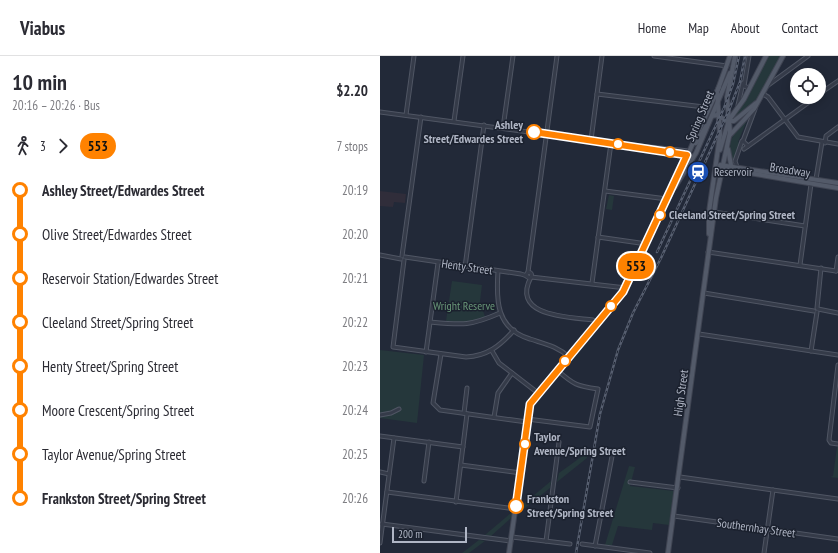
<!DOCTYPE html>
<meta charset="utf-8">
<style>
:root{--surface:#fff;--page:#f7f7f7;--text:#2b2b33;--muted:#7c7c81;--line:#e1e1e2}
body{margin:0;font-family:"PT Sans Narrow",sans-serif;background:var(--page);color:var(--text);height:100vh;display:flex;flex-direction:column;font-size:15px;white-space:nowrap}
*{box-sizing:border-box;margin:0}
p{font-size:13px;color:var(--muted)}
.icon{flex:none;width:22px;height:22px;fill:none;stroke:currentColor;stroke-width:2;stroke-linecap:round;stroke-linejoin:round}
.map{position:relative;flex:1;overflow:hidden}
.details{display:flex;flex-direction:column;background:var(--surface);width:380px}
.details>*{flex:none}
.badge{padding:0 8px;border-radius:13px;font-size:14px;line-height:26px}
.buttons{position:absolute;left:410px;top:12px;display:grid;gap:8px}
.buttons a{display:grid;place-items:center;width:36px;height:36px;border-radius:50%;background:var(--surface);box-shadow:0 2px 10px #0003;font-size:20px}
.scale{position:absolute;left:12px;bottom:10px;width:75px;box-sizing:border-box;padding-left:4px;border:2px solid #b0b6c5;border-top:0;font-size:11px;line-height:14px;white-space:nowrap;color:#b0b6c5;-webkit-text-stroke:3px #1b212e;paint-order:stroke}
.map>.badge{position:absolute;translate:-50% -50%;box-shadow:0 0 0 2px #fff}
.legs{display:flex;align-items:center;gap:6px;height:44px;padding:0 12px;font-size:13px}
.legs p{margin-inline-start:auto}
.summary{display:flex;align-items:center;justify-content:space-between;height:68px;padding:0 12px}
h1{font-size:22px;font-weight:700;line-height:30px}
ul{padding:0 12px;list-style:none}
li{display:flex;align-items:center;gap:14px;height:44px;font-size:15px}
li i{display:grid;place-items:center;width:6px;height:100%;margin:0 5px;background:currentColor}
li i::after{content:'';width:10px;height:10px;margin:-5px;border:3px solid;border-radius:50%;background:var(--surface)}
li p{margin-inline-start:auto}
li:first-child i{background:linear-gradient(#0000 50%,currentColor 0)}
li:last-child i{background:linear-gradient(currentColor 50%,#0000 0)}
header{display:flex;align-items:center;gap:24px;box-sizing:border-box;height:56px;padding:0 20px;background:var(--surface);border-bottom:1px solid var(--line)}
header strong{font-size:19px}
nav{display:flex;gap:22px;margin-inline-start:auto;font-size:14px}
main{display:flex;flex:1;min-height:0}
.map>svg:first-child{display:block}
</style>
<header>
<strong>Viabus</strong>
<nav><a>Home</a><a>Map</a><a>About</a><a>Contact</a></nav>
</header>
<main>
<section class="details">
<div class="summary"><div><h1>10 min</h1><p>20:16 – 20:26 · Bus</p></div><b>$2.20</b></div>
<div class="legs"><svg class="icon" aria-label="walk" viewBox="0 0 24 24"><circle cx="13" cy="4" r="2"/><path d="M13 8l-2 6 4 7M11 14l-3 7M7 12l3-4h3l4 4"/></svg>3<svg class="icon" aria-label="forward" viewBox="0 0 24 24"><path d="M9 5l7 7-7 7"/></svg><b class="badge" style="background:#ff8200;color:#111">553</b><p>7 stops</p></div>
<ul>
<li><i style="color:#ff8200"></i><b>Ashley Street/Edwardes Street</b><p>20:19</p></li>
<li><i style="color:#ff8200"></i><span>Olive Street/Edwardes Street</span><p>20:20</p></li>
<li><i style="color:#ff8200"></i><span>Reservoir Station/Edwardes Street</span><p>20:21</p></li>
<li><i style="color:#ff8200"></i><span>Cleeland Street/Spring Street</span><p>20:22</p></li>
<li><i style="color:#ff8200"></i><span>Henty Street/Spring Street</span><p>20:23</p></li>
<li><i style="color:#ff8200"></i><span>Moore Crescent/Spring Street</span><p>20:24</p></li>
<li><i style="color:#ff8200"></i><span>Taylor Avenue/Spring Street</span><p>20:25</p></li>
<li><i style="color:#ff8200"></i><b>Frankston Street/Spring Street</b><p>20:26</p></li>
</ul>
</section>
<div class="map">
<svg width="458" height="497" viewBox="0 0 458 497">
<rect width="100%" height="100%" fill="#222938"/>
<polygon fill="#302d3a" points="0,135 26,138 25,147 14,146 13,151 0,150"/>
<g fill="#25373b">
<polygon points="387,0 401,0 378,42 356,62 352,63"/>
<path d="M368 62 358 86 360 87 353 108H351C348 82 351 80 368 62Z"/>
<polygon points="229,139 234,140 232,154 226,153"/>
<polygon points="72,225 102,229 100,245 105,261 83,267 66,265"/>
<polygon points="0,294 44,299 37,367 0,362"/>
<polygon points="457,391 458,391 458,422 450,421 453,420"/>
<polygon points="208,396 207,402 177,426 179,417"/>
<polygon points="249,410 255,411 250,430 294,435 289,469 273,467 272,474 238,470 232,489 225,489"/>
<polygon points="171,425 170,432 140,456 141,450"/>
<polygon points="132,456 131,462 111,480 105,479"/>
<polygon points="99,484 105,485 89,497 82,497"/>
</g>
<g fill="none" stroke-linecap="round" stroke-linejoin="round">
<g stroke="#505664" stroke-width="5">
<g id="minor">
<polyline points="274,0 347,10"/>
<polyline points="369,0 364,30 369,32"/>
<polyline points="387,30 428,0"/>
<polyline points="217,38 324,51"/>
<polyline points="383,38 388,41 418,81 458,88"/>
<polyline points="439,38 458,25"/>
<polyline points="358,49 363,27"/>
<polyline points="0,56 231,87 309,95"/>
<polyline points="26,59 34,0"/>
<polyline points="74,65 83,0"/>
<polyline points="123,72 133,0"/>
<polyline points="211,84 222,0"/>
<polyline points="445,87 446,80 458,71"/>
<polyline points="252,90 307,99"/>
<polyline points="368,90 363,85 375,53"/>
<polyline points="364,93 436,41"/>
<polyline points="357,111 355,105 362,85"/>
<polyline points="436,123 442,86"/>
<polyline points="225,135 287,143"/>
<polyline points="334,156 425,170"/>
<polyline points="218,181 267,188"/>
<polyline points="328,196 456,215"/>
<polyline points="0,199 21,203"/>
<polyline points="22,200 41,61"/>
<polyline points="25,201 141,218 147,220"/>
<path d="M24 204 13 291 86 301C107 300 120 290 134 274"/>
<polyline points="420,209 431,128"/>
<polyline points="85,211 104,69"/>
<path d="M118 215C116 244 116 273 150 283 165 288 177 290 189 301"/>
<polyline points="456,215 458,201"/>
<polyline points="148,216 177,0"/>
<circle cx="149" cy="219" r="2.5"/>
<path d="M151 221C130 261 190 261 213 264L217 267"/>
<polyline points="151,221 246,232"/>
<polyline points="212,227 231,87"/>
<polyline points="324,237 434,255"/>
<polyline points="437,252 441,212"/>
<polyline points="438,253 458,257"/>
<path d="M50 266C83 269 90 270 120 257"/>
<polyline points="319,278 458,299"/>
<polyline points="112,295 119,307 158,337"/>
<polyline points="431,295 437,256"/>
<polyline points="46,296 58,207"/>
<polyline points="61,298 53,347 60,354 147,366"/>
<polyline points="458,309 449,384 451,387 458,388"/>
<polyline points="84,357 87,332"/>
<polyline points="0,359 11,357 19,353"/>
<polyline points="114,361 118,337 132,317"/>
<path d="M147 363 210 371 218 333C197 330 194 329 177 314"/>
<polyline points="0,380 83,391"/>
<polyline points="81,409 141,417"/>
<polyline points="0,416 9,418"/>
<polyline points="300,421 458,443"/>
<polyline points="44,425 49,386"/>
<polyline points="250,426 298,432"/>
<polyline points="7,436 136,453"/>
<polyline points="76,446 87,358"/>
<polyline points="294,460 458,483"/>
<polyline points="2,468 131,485"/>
<polyline points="132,481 190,488"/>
<polyline points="166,485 179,386"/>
<polyline points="0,487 14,382"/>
<polyline points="202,488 270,497"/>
<polyline points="215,490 233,395"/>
<polyline points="384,497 393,434"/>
</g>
</g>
<g stroke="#3f4452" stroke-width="6">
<g id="major">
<polyline points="332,60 337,59 347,65 354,65 376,47"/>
<polyline points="350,79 374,53 403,0"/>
<polyline points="313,87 316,87 326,70"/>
<polyline points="348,93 351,109"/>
<polyline points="340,94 349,64 364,43 386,0"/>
<polyline points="340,109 458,127"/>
<polyline points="339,112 458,132"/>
<polyline points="295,131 316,97 350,17"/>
<polyline points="329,178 329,156 340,79 337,36 350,0"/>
<polyline points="129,497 150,349 246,232 339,31"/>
<polyline points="288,497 336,142 350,76 347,41 355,0"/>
</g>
</g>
<use href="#minor" stroke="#353b49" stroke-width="3"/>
<use href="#major" stroke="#535a69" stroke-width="4"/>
<g stroke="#575f70" stroke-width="2.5">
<g id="rail">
<polyline points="277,196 344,52 353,28 359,0"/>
<polyline points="196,497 220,358 238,294 253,257 281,202 349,54 360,26 365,0"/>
</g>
</g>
<use href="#rail" stroke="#1b212e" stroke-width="1" stroke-dasharray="3" stroke-linecap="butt"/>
</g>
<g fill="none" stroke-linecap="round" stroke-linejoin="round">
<g stroke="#fff" stroke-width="9">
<polyline id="line-1" points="136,450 150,348 243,236 307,99 154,76"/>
</g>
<use href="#line-1" stroke="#ff8200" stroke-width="6"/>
</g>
<defs>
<g id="station-disc" transform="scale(1.15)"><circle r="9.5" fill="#1a4fb4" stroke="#1b212e"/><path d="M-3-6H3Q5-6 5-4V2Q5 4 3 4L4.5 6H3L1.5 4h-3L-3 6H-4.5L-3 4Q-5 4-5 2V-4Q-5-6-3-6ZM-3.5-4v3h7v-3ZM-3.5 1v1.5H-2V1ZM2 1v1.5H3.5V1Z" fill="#fff"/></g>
</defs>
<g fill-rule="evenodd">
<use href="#station-disc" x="318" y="116"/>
</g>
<g fill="#fff" stroke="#ff8200" stroke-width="2">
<circle cx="154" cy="76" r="7"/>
<circle cx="238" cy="88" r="5"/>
<circle cx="290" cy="96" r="5"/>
<circle cx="280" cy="159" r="5"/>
<circle cx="231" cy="250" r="5"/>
<circle cx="185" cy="305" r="5"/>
<circle cx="145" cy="388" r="5"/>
<circle cx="136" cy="450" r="7"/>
</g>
<g text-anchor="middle" stroke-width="3" stroke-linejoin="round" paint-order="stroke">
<g font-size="12" fill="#b0b6c5" stroke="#1b212e">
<text transform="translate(320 60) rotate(-67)" y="4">Spring Street</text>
<text transform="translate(410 114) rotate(9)" y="4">Broadway</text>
<text transform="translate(87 211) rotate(8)" y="4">Henty Street</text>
<text transform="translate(301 337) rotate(-82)" y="4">High Street</text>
<text transform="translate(376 472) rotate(8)" y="4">Southernhay Street</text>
</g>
<g font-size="12" font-weight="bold" fill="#b0b6c5" stroke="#1b212e" text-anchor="start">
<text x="143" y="73" text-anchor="end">Ashley<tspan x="143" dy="14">Street/Edwardes Street</tspan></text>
<text x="289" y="163">Cleeland Street/Spring Street</text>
<text x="154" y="385">Taylor<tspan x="154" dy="14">Avenue/Spring Street</tspan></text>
<text x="147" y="447">Frankston<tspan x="147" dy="14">Street/Spring Street</tspan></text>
</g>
<g font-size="12" fill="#b0b6c5" stroke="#1b212e" text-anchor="start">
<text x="334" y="120">Reservoir</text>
</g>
<g font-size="12" fill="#689577" stroke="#1b212e">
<text x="84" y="254">Wright Reserve</text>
</g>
</g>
</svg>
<div class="buttons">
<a><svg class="icon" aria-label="locate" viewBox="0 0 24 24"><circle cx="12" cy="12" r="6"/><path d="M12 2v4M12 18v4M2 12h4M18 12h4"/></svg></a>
</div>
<div class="scale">200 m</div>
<b class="badge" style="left:256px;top:210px;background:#ff8200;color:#111">553</b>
</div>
</main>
